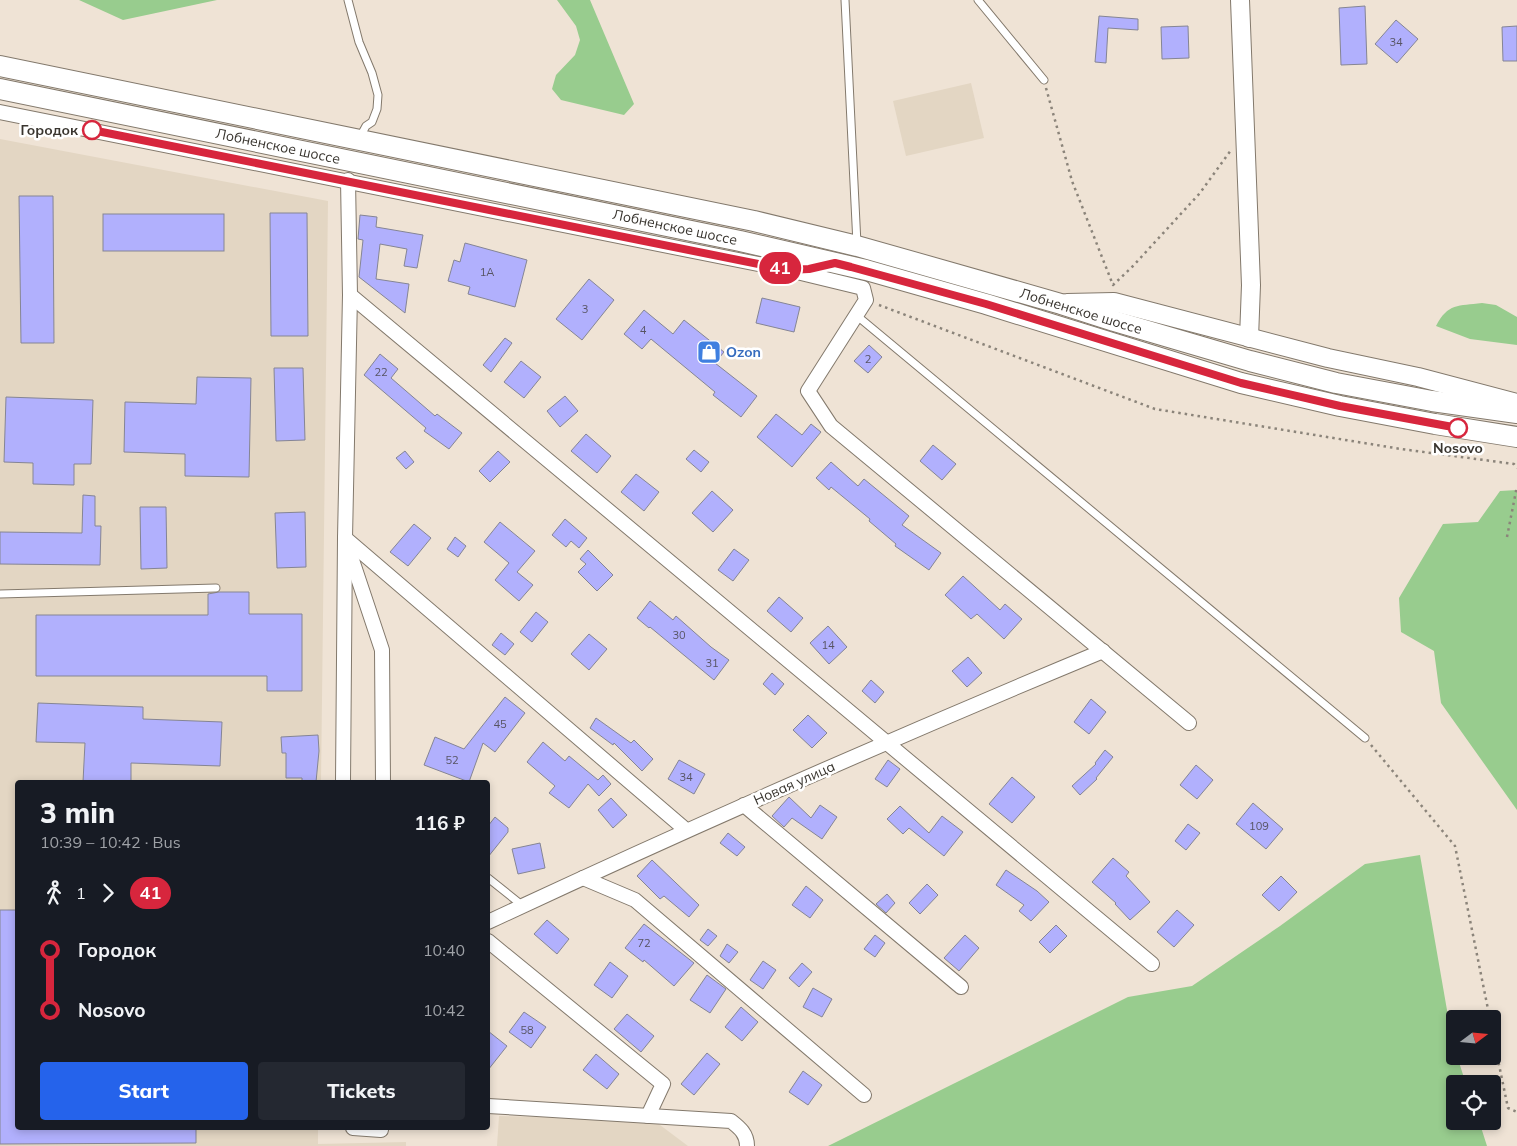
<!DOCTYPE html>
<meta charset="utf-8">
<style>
:root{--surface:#171b24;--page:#242831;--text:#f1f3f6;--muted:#9ea1a6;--accent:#2563eb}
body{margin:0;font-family:Mulish,sans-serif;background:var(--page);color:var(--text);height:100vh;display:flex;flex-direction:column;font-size:19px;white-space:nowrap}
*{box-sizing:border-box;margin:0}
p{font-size:16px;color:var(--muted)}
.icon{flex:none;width:28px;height:28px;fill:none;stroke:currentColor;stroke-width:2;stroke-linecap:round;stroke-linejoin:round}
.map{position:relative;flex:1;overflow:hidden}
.panel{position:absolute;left:15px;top:780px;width:475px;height:350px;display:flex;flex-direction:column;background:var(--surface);border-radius:5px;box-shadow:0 2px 8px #0003}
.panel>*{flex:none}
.badge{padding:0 10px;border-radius:16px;font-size:18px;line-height:32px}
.needle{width:32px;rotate:74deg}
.tools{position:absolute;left:1446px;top:1010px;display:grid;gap:10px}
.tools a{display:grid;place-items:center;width:55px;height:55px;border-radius:5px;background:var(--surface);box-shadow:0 2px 8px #0003;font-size:25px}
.map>.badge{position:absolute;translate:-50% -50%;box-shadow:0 0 0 2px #fff}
.legs{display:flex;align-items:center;gap:8px;height:55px;padding:0 25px;font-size:16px}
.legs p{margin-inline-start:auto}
.summary{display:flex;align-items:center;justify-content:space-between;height:85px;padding:0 25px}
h1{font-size:28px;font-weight:800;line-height:38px}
.action{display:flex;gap:10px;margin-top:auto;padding:10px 25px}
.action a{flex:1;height:58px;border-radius:5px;background:var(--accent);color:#fff;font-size:20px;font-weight:800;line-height:58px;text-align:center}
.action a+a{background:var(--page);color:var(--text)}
ul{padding:0 25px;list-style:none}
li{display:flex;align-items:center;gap:18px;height:60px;font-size:19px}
li i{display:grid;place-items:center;width:8px;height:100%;margin:0 6px;background:currentColor}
li i::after{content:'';width:12px;height:12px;margin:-6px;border:4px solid;border-radius:50%;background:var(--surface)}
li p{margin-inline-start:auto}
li:first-child i{background:linear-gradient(#0000 50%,currentColor 0)}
li:last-child i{background:linear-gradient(currentColor 50%,#0000 0)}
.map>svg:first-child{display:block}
</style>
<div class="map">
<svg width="1517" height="1146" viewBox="0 0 1517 1146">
<rect width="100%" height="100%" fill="#efe3d5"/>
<g fill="#e3d6c3">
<polygon points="971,83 984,138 906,156 893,101"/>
<polygon points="0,139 328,201 321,782 18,782 18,1128 318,1128 318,1144 406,1142 406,1146 0,1146"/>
<polygon points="499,1116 652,1119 688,1146 497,1146"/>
</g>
<g fill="#98cc8e">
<polygon points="79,0 217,0 123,20"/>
<polygon points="557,0 590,0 634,104 624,115 561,100 552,89 556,75 575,55 580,40 576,26"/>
<path d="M1482 303 1496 305 1517 317V345L1470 339 1436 326C1448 303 1458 306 1482 303Z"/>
<polygon points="1517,490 1517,810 1441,703 1434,651 1401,632 1399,598 1443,524 1478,522 1500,491"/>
<polygon points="1420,855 1455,1056 1457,1056 1466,1084 1455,1084 1455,1121 1479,1121 1487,1146 828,1146 1128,997 1192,986 1280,926 1365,864"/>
</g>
<g fill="#b1b0fd" stroke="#858594">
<polygon points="1365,6 1367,64 1341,65 1339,8"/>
<polygon points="1099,16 1138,19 1138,30 1108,28 1106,63 1095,62"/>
<polygon points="1396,20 1418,39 1397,63 1375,44"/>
<polygon points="1188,26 1189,58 1162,59 1161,27"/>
<polygon points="1517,26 1517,61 1503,61 1502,27"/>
<polygon points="19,196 53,196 54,343 21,343"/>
<polygon points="270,213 307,213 308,336 271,336"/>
<rect x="103" y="214" width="121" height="37"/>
<polygon points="360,215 377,217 376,227 423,235 417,268 404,266 407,249 380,244 376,279 409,284 405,313 359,277 363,240 358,239"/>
<polygon points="465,243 527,260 515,307 468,294 470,287 448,281 454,260 460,262"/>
<polygon points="589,279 614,300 582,340 556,319"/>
<polygon points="762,298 800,307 794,332 756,323"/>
<polygon points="644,310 673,334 684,320 724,352 715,363 757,396 741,417 713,395 715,392 651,339 642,349 624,334"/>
<polygon points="505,338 512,343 491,372 483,365"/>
<polygon points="869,345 882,357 868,373 854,361"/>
<polygon points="380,354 398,369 391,378 435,416 437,414 462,433 449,449 424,431 426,428 364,375"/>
<polygon points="521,361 541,377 524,398 504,382"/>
<polygon points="274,368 303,368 305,440 276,441"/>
<polygon points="197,377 251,378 249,477 185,476 185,454 124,452 125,402 196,404"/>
<polygon points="565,396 578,411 560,427 547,411"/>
<polygon points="6,397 93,400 91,464 74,464 74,485 33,484 33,463 4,462"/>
<polygon points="776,414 802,435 811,424 821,432 792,467 757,437"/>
<polygon points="586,434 611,456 597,473 571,451"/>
<polygon points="933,445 956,464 942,480 920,461"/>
<polygon points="694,450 709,462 701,472 686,459"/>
<polygon points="405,451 414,462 406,469 396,458"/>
<polygon points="498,451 510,462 490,482 479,471"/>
<polygon points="831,462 858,486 864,479 909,516 902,525 941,553 929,570 895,546 896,544 869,521 870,519 831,487 829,490 816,478"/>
<polygon points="636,474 659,492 644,511 621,492"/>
<polygon points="712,491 733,510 713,532 692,513"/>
<polygon points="83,495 95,496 95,526 101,526 100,565 0,564 0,532 82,533"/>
<polygon points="140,507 166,507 167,568 141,569"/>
<polygon points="305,512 306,567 277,568 275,513"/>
<polygon points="565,519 587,538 579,548 571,541 566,547 552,535"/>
<polygon points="500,522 535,551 517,572 533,585 519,601 495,580 509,563 484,542"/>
<polygon points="414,524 431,538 408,566 390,552"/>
<polygon points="455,537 466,546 458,557 447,549"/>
<polygon points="734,549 749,560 733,581 718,570"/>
<polygon points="588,550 613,575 597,591 578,572 586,564 580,559"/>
<polygon points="963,576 1000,610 1005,604 1022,619 1004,639 977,614 971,619 945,595"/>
<polygon points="219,592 249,592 249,614 302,614 302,691 267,691 267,676 36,676 36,615 208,615 208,594"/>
<polygon points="779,597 803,618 791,632 767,611"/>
<polygon points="650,601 673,620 676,616 711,647 729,660 714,680 650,627 649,628 637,618"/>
<polygon points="536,612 548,622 532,642 520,632"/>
<polygon points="828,626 847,647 829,664 810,643"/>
<polygon points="501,633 514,644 505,655 492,645"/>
<polygon points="589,634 607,649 589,670 571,654"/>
<polygon points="968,657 982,673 967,687 952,671"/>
<polygon points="772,673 784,684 775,695 763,684"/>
<polygon points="871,680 884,692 875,703 862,691"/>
<polygon points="505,697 525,713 495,752 483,743 469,782 424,765 435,737 464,749"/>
<polygon points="1091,699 1106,712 1089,734 1074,722"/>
<polygon points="38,703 143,707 143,719 222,722 220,766 131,763 131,782 83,782 85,743 36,742"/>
<polygon points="808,715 827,733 812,748 793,730"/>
<polygon points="596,718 631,743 634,740 653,759 642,771 614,743 613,745 590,728"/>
<polygon points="318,735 319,751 316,782 302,782 302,778 286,778 286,753 282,753 281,737"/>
<polygon points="543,742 565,761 569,756 598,780 603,775 611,784 599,796 588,784 569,808 549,793 555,786 527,762"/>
<polygon points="1105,750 1113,757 1096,778 1097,779 1080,795 1072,786 1096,764 1095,763"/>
<polygon points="679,760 705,774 694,794 668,779"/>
<polygon points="888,760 900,769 887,787 875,779"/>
<polygon points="1196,765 1213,780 1197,799 1180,785"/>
<polygon points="1012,777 1035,797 1012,823 989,804"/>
<polygon points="789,797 811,818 820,805 837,817 822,839 792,818 784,827 772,816"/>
<polygon points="611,798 627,815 613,828 598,810"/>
<polygon points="1253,803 1283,829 1266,849 1236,824"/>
<polygon points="900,806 929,833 942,816 963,832 944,856 909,828 903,834 887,819"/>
<polygon points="495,817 508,828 508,832 488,857 488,826"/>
<polygon points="1188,824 1200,833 1186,850 1175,841"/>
<polygon points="728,833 745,847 737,856 720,843"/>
<polygon points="540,843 545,868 518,874 512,849"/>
<polygon points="1113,858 1129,872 1126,876 1150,902 1130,920 1115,904 1116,903 1092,882"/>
<polygon points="652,860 699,905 689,917 664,896 660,899 637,876"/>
<polygon points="1006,870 1037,891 1049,902 1031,921 1019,911 1024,905 996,885"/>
<polygon points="1281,876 1297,892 1279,911 1262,895"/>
<polygon points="927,884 938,895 920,914 909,903"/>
<polygon points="806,886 823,900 810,918 792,905"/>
<polygon points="887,894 895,903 886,913 876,904"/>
<polygon points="0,910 18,910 18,1128 196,1128 196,1143 0,1144"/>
<polygon points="1177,910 1194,925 1174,947 1157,932"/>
<polygon points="547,920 569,939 557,954 534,934"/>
<polygon points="644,924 694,963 674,986 644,960 643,962 625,948"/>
<polygon points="1056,925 1067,936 1050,953 1039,942"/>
<polygon points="708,929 717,936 708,946 700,940"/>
<polygon points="875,935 885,943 875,957 864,949"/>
<polygon points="965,935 979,948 959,971 944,958"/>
<polygon points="727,944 738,952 729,963 720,956"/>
<polygon points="763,961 776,970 763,989 750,980"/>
<polygon points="610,962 628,976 612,998 594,985"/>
<polygon points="802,963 812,972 799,987 789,978"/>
<polygon points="707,975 726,989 710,1013 690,1000"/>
<polygon points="813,988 832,999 822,1017 803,1007"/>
<polygon points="741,1007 758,1022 742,1041 725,1027"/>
<polygon points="524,1012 546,1027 531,1048 509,1032"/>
<polygon points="627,1014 654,1036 641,1052 614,1029"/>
<polygon points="488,1031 507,1046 488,1070"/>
<polygon points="707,1053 720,1064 694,1095 681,1084"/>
<polygon points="596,1054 619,1074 607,1089 583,1070"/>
<polygon points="803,1071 822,1085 808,1105 789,1092"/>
</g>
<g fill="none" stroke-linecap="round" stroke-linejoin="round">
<g stroke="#83796c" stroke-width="9">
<g id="service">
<polyline points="348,0 359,42 372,73 378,95 377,109 372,122 366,126 360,137"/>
<polyline points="845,0 857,244"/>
<polyline points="978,0 1044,80"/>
<polyline points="856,315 1365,738"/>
<polyline points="0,594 216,588"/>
<polyline points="488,878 523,906"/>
</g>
</g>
<g stroke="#83796c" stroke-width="16">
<g id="minor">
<polyline points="0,112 788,270 809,269 830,264"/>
<polyline points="801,273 863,288 866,300 808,391 831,426 1189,723"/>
<polyline points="350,295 1152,964"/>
<polyline points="345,538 686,830"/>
<polyline points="349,551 382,650 383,782"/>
<polyline points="343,782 345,538 350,295 348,180"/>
<polyline points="744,805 961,987"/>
<polyline points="583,878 635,900 864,1095"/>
<path d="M488 922C691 827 896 737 1103 651"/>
<polyline points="488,941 663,1084 648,1116"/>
<path d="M488 1106 731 1121C740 1128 747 1134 747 1146"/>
<polyline points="353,1128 381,1130 381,1128"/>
</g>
</g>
<g stroke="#83796c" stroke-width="20">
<g id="tertiary">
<polyline points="1240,0 1251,285 1249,338"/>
<polyline points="1067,303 1114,302 1328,358 1418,377 1517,403"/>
</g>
</g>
<g stroke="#83796c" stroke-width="22">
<g id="secondary">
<polyline points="0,66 754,221 857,246 1061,304 1114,321 1250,361 1336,383 1432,401 1517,413"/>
<polyline points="0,89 740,241 866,270 986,304 1241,383 1340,406 1435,424 1517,437"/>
</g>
</g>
<g stroke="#8b847a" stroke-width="2.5" stroke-dasharray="2.5 4" stroke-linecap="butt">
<polyline points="1046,88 1072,181 1113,285 1133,266 1200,193 1231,150"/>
<polyline points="879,305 1155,409 1401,449 1514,464 1517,468"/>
<polyline points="1507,537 1517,486"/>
<polyline points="1371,745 1455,846 1490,1019"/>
<polyline points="1492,1031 1508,1108 1517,1112"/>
</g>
<use href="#service" stroke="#fff" stroke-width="7"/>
<use href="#minor" stroke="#fff" stroke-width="14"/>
<use href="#tertiary" stroke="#fff" stroke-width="18"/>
<use href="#secondary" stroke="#fff" stroke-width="20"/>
</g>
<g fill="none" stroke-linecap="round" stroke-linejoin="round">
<g stroke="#fff" stroke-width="11">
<polyline id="line-1" points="92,130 788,270 809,269 835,263 851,267 986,304 1241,383 1340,406 1458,428"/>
</g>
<use href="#line-1" stroke="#d7263d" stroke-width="8"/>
</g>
<defs>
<g id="shop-square" transform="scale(1.25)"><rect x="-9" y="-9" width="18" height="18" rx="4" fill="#3f7fe0" stroke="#fff"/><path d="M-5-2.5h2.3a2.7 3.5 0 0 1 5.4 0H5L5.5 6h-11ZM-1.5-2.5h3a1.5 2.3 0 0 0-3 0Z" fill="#fff"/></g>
</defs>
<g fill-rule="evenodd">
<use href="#shop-square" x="709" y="352"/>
</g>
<g fill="#fff" stroke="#d7263d" stroke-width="2.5">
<circle cx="92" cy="130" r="9"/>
<circle cx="1458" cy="428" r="9"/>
</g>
<g text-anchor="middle" stroke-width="5" stroke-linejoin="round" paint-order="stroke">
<g font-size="11" fill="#575462">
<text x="1396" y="46">34</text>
<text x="487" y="276">1А</text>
<text x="585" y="313">3</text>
<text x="643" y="334">4</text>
<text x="868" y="363">2</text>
<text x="381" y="376">22</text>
<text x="679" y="639">30</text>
<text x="828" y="649">14</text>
<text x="712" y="667">31</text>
<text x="500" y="728">45</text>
<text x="452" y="764">52</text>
<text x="686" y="781">34</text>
<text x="1259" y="830">109</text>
<text x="644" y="947">72</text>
<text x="527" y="1034">58</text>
</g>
<g font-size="14" font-weight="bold" fill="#39352f" stroke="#fff" text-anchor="end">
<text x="78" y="135">Городок</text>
<text x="1458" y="453" text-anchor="middle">Nosovo</text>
</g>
<g font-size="14" fill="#39352f" stroke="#fff">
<text transform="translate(278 146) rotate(12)" y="5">Лобненское шоссе</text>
<text transform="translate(675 227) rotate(12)" y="5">Лобненское шоссе</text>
<text transform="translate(1081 311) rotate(17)" y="5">Лобненское шоссе</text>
<text transform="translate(794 783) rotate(-24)" y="5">Новая улица</text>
</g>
<g font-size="14" font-weight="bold" fill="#366cbe" stroke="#fff" text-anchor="start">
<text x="726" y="357">Ozon</text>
</g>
</g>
</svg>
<div class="tools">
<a><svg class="needle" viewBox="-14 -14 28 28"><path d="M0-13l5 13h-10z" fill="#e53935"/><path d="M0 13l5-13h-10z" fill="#9ea1a6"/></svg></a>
<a><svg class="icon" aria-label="locate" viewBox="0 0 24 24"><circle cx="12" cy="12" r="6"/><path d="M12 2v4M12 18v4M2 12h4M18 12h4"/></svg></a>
</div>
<b class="badge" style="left:780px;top:268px;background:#d7263d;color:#fff">41</b>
<section class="panel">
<div class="summary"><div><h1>3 min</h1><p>10:39 – 10:42 · Bus</p></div><b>116 ₽</b></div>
<div class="legs"><svg class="icon" aria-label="walk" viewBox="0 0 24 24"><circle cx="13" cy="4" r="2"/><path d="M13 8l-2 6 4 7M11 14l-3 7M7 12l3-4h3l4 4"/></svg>1<svg class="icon" aria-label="forward" viewBox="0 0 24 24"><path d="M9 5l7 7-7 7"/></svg><b class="badge" style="background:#d7263d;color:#fff">41</b></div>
<ul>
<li><i style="color:#d7263d"></i><b>Городок</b><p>10:40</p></li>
<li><i style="color:#d7263d"></i><b>Nosovo</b><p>10:42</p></li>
</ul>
<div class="action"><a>Start</a><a>Tickets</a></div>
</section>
</div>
